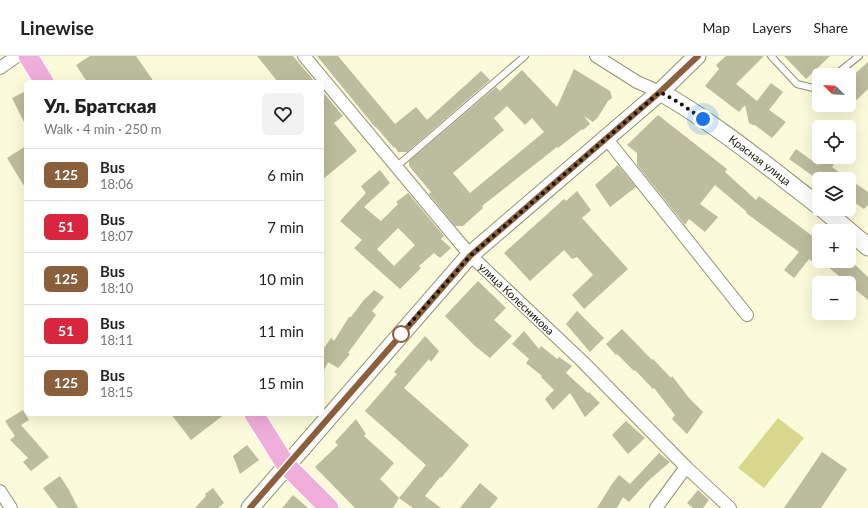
<!DOCTYPE html>
<meta charset="utf-8">
<style>
:root{--surface:#fff;--page:#f2f2f2;--text:#222;--muted:#767676;--line:#e0e0e0}
body{margin:0;font-family:Lato,sans-serif;background:var(--page);color:var(--text);height:100vh;display:flex;flex-direction:column;font-size:15px;white-space:nowrap}
*{box-sizing:border-box;margin:0}
p{font-size:13px;color:var(--muted)}
.icon{flex:none;width:22px;height:22px;fill:none;stroke:currentColor;stroke-width:2;stroke-linecap:round;stroke-linejoin:round}
.map{position:relative;flex:1;overflow:hidden}
.details{position:absolute;left:24px;top:24px;width:300px;height:336px;display:flex;flex-direction:column;background:var(--surface);border-radius:6px;box-shadow:0 4px 16px #0002}
.details>*{flex:none}
.badge{padding:0 8px;border-radius:6px;font-size:14px;line-height:26px}
.needle{width:26px;rotate:294deg}
.buttons{position:absolute;left:812px;top:12px;display:grid;gap:8px}
.buttons a{display:grid;place-items:center;width:44px;height:44px;border-radius:6px;background:var(--surface);box-shadow:0 4px 16px #0002;font-size:20px}
.you{position:absolute;width:20px;height:20px;margin:-10px;border:3px solid #fff;border-radius:50%;background:#1a73e8;box-shadow:0 0 0 6px #1a73e833}
.map>.badge{position:absolute;translate:-50% -50%;box-shadow:0 0 0 2px #fff}
.round{display:grid;place-items:center;flex:none;width:42px;height:42px;border-radius:6px;background:var(--page)}
.headline{display:flex;align-items:center;justify-content:space-between;height:68px;padding:0 20px}
h1{font-size:19px;font-weight:800;line-height:30px}
ul{padding:0;list-style:none}
li{display:flex;align-items:center;gap:12px;height:52px;padding:0 20px;border-top:1px solid var(--line)}
li div{flex:1}
li b{display:block;font-size:15px}
li em{font-style:normal}
li .badge{min-width:44px;font-weight:700;text-align:center}
header{display:flex;align-items:center;gap:24px;box-sizing:border-box;height:56px;padding:0 20px;background:var(--surface);border-bottom:1px solid var(--line)}
header strong{font-size:19px}
nav{display:flex;gap:22px;margin-inline-start:auto;font-size:14px}
.map>svg:first-child{display:block}
</style>
<header>
<strong>Linewise</strong>
<nav><a>Map</a><a>Layers</a><a>Share</a></nav>
</header>
<div class="map">
<svg width="868" height="452" viewBox="0 0 868 452">
<rect width="100%" height="100%" fill="#fbfbdb"/>
<polygon fill="#d8d88d" points="778,362 804,382 764,432 738,412"/>
<g fill="#bcbc9e" fill-rule="evenodd">
<polygon points="90,0 136,0 154,26 87,26 76,9"/>
<polygon points="257,0 293,0 315,26 278,26"/>
<polygon points="317,0 338,0 395,68 416,51 427,64 481,15 490,24 407,96 398,96 395,91 394,92 376,71 375,71"/>
<polygon points="726,0 764,0 736,28 757,45 771,27 783,36 769,54 786,66 772,82 755,69 753,69 749,67 745,49 739,56 705,30 719,13 716,9"/>
<polygon points="784,0 830,0 806,23"/>
<polygon points="868,6 868,33 849,51 849,23"/>
<path d="M574 13 610 35 612 42 608 45 598 61 593 66 584 60 590 68 583 74 582 73 558 92 557 91 482 150 483 152 463 170H455L429 138 431 136 409 110V105L496 31 500 35 522 14 557 51ZM507 50 525 69 532 62 544 76 470 137 453 117 504 74 494 62Z"/>
<polygon points="26,35 26,70 12,42"/>
<polygon points="322,35 343,60 334,67 357,95 322,124"/>
<polygon points="658,59 727,113 725,116 756,144 759,140 819,185 819,211 809,203 794,222 784,214 799,196 746,157 747,156 715,129 700,148 718,161 705,176 689,163 685,169 637,109 637,97 627,89"/>
<polygon points="26,90 26,133 7,102"/>
<polygon points="796,93 818,109 824,102 834,109 832,111 848,123 817,123 789,103"/>
<polygon points="618,109 636,131 610,151 595,129"/>
<path d="M380 114 390 127 364 151 381 165 398 148 396 146 408 137 444 180 441 183 451 192 440 202 434 197 419 210 421 212 400 233 354 192 362 184 340 165 366 137 361 130ZM398 172 415 189 394 210 377 193Z"/>
<polygon points="849,123 868,136 868,149 864,153 849,143"/>
<polygon points="577,135 591,154 582,162 628,213 584,253 572,239 593,219 577,201 572,203 564,194 530,225 504,197 564,143 566,145"/>
<polygon points="821,205 851,205 868,221 868,244"/>
<polygon points="478,225 506,252 494,264 512,280 490,302 475,290 445,260"/>
<polygon points="374,234 384,241 372,255 376,259 348,297 350,298 338,312 328,306 322,318 322,295 331,282 334,285 349,261 351,261 363,245"/>
<polygon points="577,255 604,282 590,296 566,268"/>
<polygon points="622,273 652,304 653,303 671,322 672,320 689,342 703,356 687,378 672,363 675,359 654,332 653,333 635,314 634,315 617,298 616,299 606,288"/>
<polygon points="524,275 539,293 541,290 557,303 559,301 572,310 566,317 588,337 589,336 600,347 585,361 570,337 553,354 545,343 554,334 541,321 542,320 526,307 529,303 512,288"/>
<polygon points="425,280 439,295 431,306 429,303 404,332 469,389 441,422 440,421 425,440 441,452 413,452 399,442 426,409 365,355 397,318 394,316"/>
<polygon points="23,354 29,364 21,369 49,401 31,415 23,406 28,402 10,384 15,380 5,365"/>
<polygon points="171,358 225,358 191,384"/>
<polygon points="356,363 366,378 364,380 394,407 380,423 399,442 393,452 355,452 315,411 338,389 335,386"/>
<polygon points="626,365 645,382 628,398 612,379"/>
<polygon points="247,389 259,404 240,418 233,400"/>
<polygon points="822,396 847,413 821,452 784,452"/>
<polygon points="659,397 670,406 648,425 629,446 623,441 617,452 597,452 612,428 619,419 630,428"/>
<polygon points="60,420 69,434 78,452 58,452 43,432"/>
<polygon points="480,427 498,442 490,452 460,452"/>
<polygon points="213,432 224,447 218,452 195,452 206,440 205,438"/>
<polygon points="698,434 709,444 703,452 693,452 687,447"/>
<polygon points="293,439 308,452 282,452"/>
</g>
<g fill="none" stroke-linecap="round" stroke-linejoin="round">
<g stroke="#919275" stroke-width="8">
<g id="lane">
<polyline points="771,0 797,28 817,33 819,31"/>
<polyline points="835,19 859,0"/>
<polyline points="396,111 525,0"/>
</g>
</g>
<g stroke="#919275" stroke-width="14">
<g id="street">
<path id="s1" d="M304 0 470 199 583 306 686 411 730 452"/>
<polyline points="596,0 637,26 660,36"/>
<polyline points="0,12 17,0"/>
<polyline points="606,82 747,259"/>
<polyline points="0,435 11,452"/>
<polyline points="656,452 686,411"/>
</g>
</g>
<g stroke="#919275" stroke-width="19">
<g id="secondary">
<path id="s2" d="M660 36C717 68 768 111 819 150"/>
<polyline points="823,153 868,191"/>
<polyline points="250,452 470,199 660,36 697,0"/>
</g>
</g>
<g stroke="#fff" stroke-width="21">
<g id="primary">
<polyline points="28,0 44,26"/>
<polyline points="254,358 286,409 329,452"/>
</g>
</g>
<use href="#lane" stroke="#fff" stroke-width="6"/>
<use href="#street" stroke="#fff" stroke-width="12"/>
<use href="#secondary" stroke="#fff" stroke-width="17"/>
<use href="#primary" stroke="#f0add9" stroke-width="19"/>
</g>
<g fill="none" stroke-linecap="round" stroke-linejoin="round">
<g stroke="#fff" stroke-width="9">
<polyline id="line" points="250,452 470,200 660,36 698,0"/>
</g>
<use href="#line" stroke="#8b5e3c" stroke-width="6"/>
<polyline stroke="#141409" stroke-width="4" stroke-dasharray="0 7.2" points="401,278 398,281 470,200 660,36 678,46 703,63"/>
</g>
<circle fill="#fff" stroke="#8b5e3c" stroke-width="2" cx="401" cy="278" r="8"/>
<g text-anchor="middle" stroke-width="3" stroke-linejoin="round" paint-order="stroke">
<g font-size="11" fill="#141409" stroke="#fff">
<text dy="4" stroke="none"><textPath href="#s2" startOffset="121">Красная улица</textPath></text>
<text dy="4" stroke="none"><textPath href="#s1" startOffset="323">улица Колесникова</textPath></text>
</g>
</g>
</svg>
<div class="buttons">
<a><svg class="needle" viewBox="-14 -14 28 28"><path d="M0-13l5 13h-10z" fill="#e53935"/><path d="M0 13l5-13h-10z" fill="#767676"/></svg></a>
<a><svg class="icon" aria-label="locate" viewBox="0 0 24 24"><circle cx="12" cy="12" r="6"/><path d="M12 2v4M12 18v4M2 12h4M18 12h4"/></svg></a>
<a><svg class="icon" aria-label="layers" viewBox="0 0 24 24"><path d="M12 4l9 5-9 5-9-5zM3 14l9 5 9-5"/></svg></a>
<a>+</a>
<a>−</a>
</div>
<div class="you" style="left:703px;top:63px"></div>
<section class="details">
<div class="headline"><div><h1>Ул. Братская</h1><p>Walk · 4 min · 250 m</p></div><a class="round"><svg class="icon" aria-label="heart" viewBox="0 0 24 24"><path d="M12 20l-8-8c-3-5 5-10 8-4 3-6 11-1 8 4z"/></svg></a></div>
<ul>
<li><span class="badge" style="background:#8b5e3c;color:#fff">125</span><div><b>Bus</b><p>18:06</p></div><em>6 min</em></li>
<li><span class="badge" style="background:#d7263d;color:#fff">51</span><div><b>Bus</b><p>18:07</p></div><em>7 min</em></li>
<li><span class="badge" style="background:#8b5e3c;color:#fff">125</span><div><b>Bus</b><p>18:10</p></div><em>10 min</em></li>
<li><span class="badge" style="background:#d7263d;color:#fff">51</span><div><b>Bus</b><p>18:11</p></div><em>11 min</em></li>
<li><span class="badge" style="background:#8b5e3c;color:#fff">125</span><div><b>Bus</b><p>18:15</p></div><em>15 min</em></li>
</ul>
</section>
</div>
